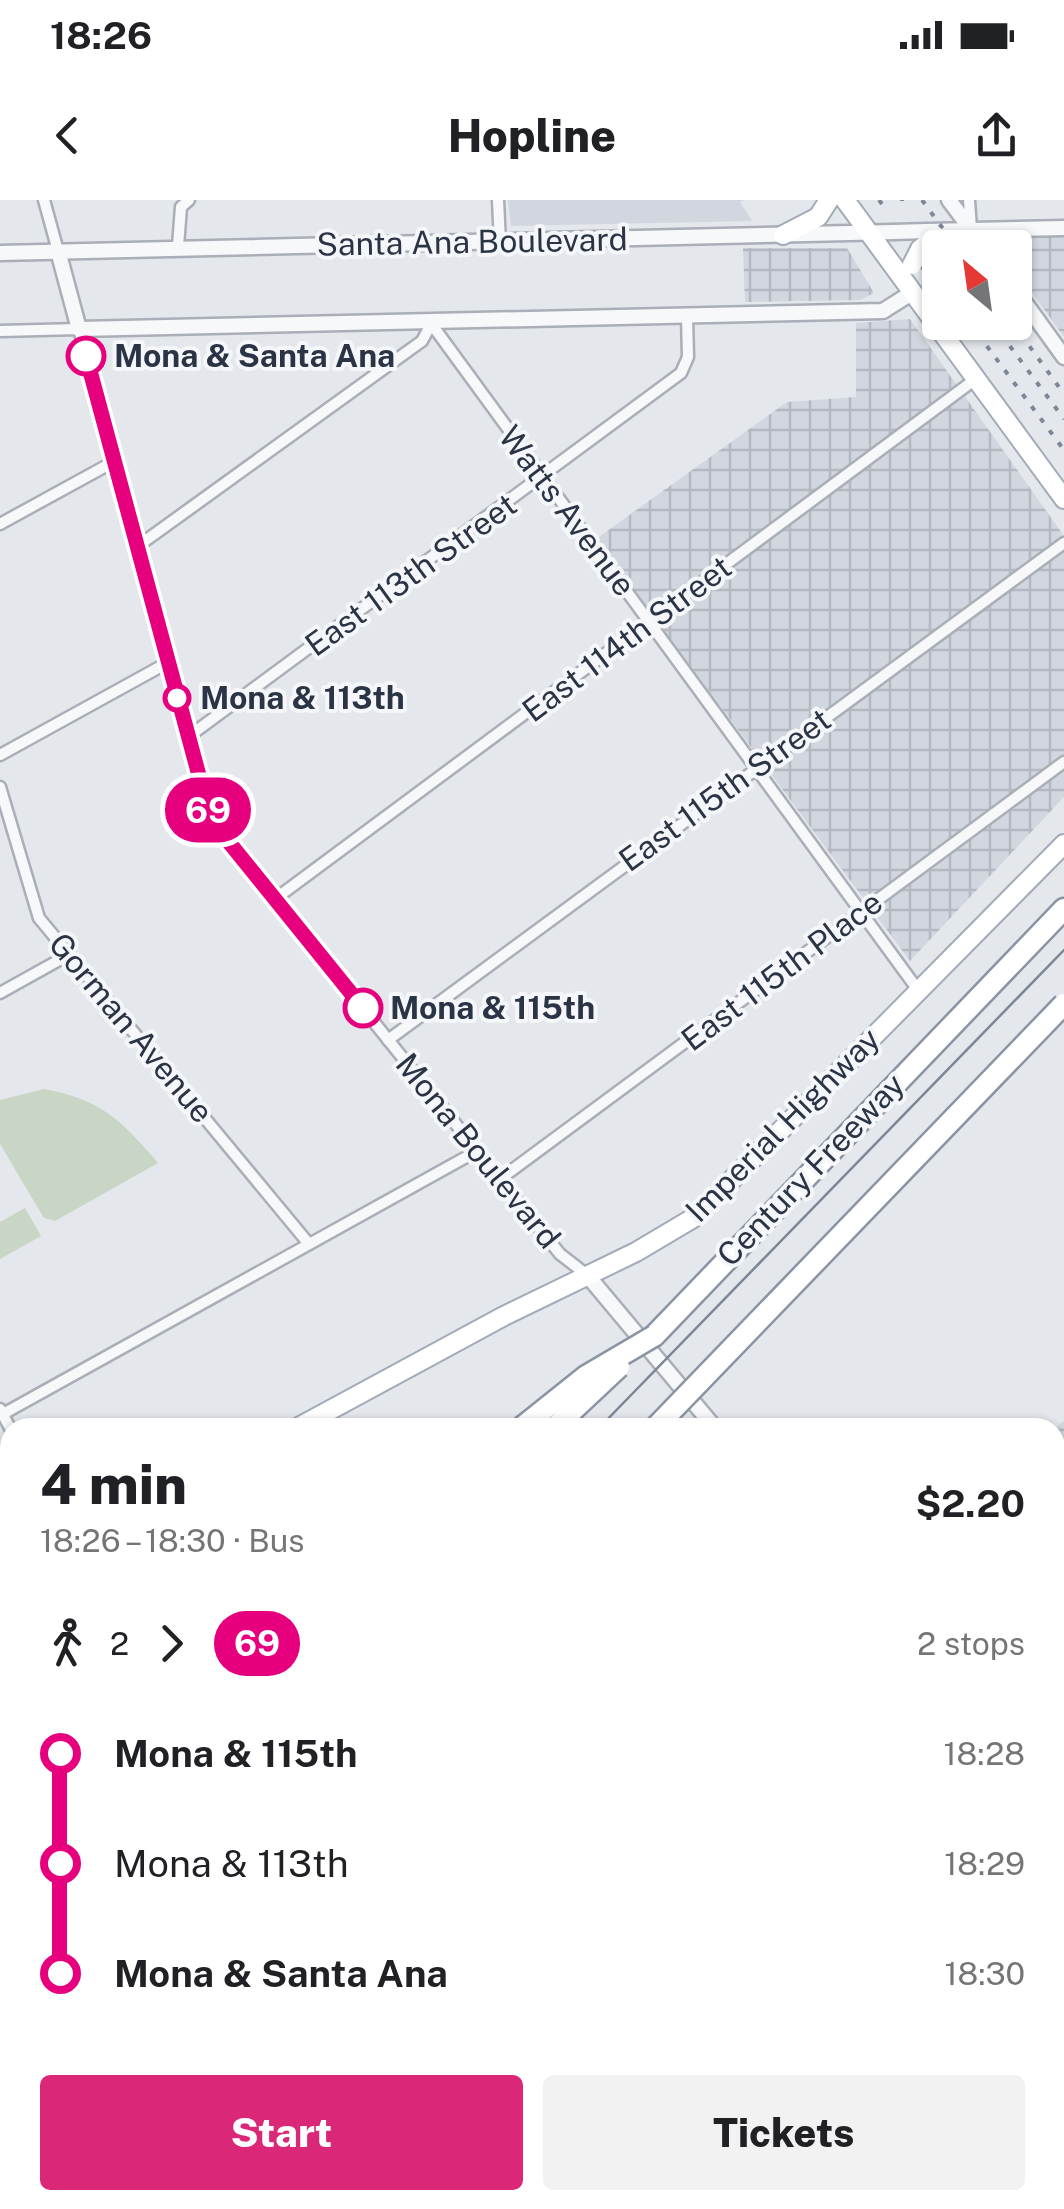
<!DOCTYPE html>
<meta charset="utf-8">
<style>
:root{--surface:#fff;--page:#f2f2f2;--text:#202124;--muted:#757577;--accent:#db2777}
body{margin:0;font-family:"Public Sans",sans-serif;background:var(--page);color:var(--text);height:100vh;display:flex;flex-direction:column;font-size:38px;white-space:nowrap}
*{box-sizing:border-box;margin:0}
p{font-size:32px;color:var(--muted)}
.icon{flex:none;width:55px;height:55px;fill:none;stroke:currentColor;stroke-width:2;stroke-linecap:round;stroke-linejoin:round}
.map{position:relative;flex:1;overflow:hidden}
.side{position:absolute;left:0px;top:1218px;width:1065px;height:792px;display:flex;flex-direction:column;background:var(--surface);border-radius:30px 30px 0 0;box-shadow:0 2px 8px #0004}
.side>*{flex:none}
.badge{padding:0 20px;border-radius:32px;font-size:35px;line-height:65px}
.needle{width:65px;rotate:331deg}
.controls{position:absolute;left:922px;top:30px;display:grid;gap:20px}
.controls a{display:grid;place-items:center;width:110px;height:110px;border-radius:10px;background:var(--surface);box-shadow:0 2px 8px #0004;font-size:50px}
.map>.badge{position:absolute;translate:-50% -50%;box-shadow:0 0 0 5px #fff}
.legs{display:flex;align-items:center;gap:15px;height:110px;padding:0 40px;font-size:32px}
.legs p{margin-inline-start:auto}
.head{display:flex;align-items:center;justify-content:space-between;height:170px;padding:0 40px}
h1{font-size:55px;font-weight:800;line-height:75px}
.cta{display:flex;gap:20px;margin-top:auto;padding:20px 40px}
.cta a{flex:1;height:115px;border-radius:10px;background:var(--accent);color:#fff;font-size:40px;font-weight:800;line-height:115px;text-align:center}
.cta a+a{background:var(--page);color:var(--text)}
ul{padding:0 40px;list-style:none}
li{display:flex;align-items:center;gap:35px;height:110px;font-size:38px}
li i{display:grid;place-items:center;width:15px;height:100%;margin:0 12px;background:currentColor}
li i::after{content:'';width:25px;height:25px;margin:-12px;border:8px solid;border-radius:50%;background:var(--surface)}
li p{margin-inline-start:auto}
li:first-child i{background:linear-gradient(#0000 50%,currentColor 0)}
li:last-child i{background:linear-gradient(currentColor 50%,#0000 0)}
.status{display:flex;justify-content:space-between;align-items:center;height:70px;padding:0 50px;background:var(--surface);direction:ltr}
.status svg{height:28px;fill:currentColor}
header{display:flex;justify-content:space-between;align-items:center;height:130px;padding:0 40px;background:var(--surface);font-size:45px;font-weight:800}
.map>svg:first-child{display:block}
</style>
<div class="status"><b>18:26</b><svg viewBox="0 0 49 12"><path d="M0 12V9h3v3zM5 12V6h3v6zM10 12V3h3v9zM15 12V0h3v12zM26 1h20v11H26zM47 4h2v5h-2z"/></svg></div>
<header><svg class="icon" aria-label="back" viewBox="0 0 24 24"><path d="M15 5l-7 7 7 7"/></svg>Hopline<svg class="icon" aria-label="share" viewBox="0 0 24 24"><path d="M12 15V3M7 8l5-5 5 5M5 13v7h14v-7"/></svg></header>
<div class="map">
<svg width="1064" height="2009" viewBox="0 0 1064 2009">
<defs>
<pattern id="industrial-grid" width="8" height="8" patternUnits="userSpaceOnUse" patternTransform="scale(2.5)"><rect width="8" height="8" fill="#d2d6de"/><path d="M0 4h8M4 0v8" fill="none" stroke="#b4b8c0"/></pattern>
</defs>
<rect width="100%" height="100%" fill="#e4e7ec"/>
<polygon fill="#d2d6de" points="508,0 744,0 740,2 752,21 511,26"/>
<g fill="url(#industrial-grid)">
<polygon points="1064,36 1064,137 1015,69 1015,48 999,46 1007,37"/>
<polygon points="743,48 847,48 874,93 860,100 745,102"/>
<polygon points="910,119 1064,336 1064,597 910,761 596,339 787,202 856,197 856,123"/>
<polygon points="1064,1221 1064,1619 1055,1608 1055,1228"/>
</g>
<g fill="#c9d6c5">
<path d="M44 889C101 899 122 921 158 963L55 1021 44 1018 0 944V900Z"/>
<polygon points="25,1008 41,1036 0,1059 0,1022"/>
</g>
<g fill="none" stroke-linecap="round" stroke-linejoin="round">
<g stroke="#a9aeb7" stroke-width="15">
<g id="minor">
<polyline points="44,0 58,51"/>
<polyline points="498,0 500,43"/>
<polyline points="969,0 971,29"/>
<polyline points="178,46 181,7 189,0"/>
<polyline points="430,122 918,790"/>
<polyline points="0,131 79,129 211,619 560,1054 587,1075"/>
<polyline points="0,324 115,261"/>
<polyline points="138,346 422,141 430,126"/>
<polyline points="188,537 681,173 688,157 687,116"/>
<polyline points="0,555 167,463"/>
<polyline points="0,587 39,718 309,1044"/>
<polyline points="275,699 977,178"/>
<polyline points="0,793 70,754"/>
<polyline points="388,840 1064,343"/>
<polyline points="500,979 1064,562"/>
<polyline points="0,1209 10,1228"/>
<polyline points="3,1214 477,951"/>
<polyline points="1055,1501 1064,1494"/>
<polyline points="0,1867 10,1862"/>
<polyline points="233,2009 249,2000"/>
</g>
</g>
<g stroke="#a9aeb7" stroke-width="19">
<g id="tertiary">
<polyline points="949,0 985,48"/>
<polyline points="927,31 1064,28"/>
<polyline points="58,51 79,129 883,111 913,92"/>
<polyline points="0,53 893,32"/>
<polyline points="1015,89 1064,157"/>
<polyline points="588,1076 715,1228"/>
<polyline points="1055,1635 1064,1646"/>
<polyline points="1055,1892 1064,1887"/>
<polyline points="843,2009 859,2000"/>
</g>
</g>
<g stroke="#a3abb8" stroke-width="22">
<g id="primary">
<polyline points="845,0 1064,299"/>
<polyline points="783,35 818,17 829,0"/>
<polyline points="297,1228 504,1116 636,1052 695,1017 1064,644"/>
<polyline points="0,1335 10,1330"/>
<polyline points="0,1366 10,1362"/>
</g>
</g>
<g stroke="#8b94a3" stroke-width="25">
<g id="motorway">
<polyline points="654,1136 1064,709"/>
<polyline points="0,1518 10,1512"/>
<polyline points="0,1592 10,1588"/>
<polyline points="0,1673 10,1668"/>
</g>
</g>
<use href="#minor" stroke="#f7f8fa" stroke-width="10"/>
<use href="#tertiary" stroke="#f7f8fa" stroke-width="14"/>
<use href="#primary" stroke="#fff" stroke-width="18"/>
<use href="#motorway" stroke="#fff" stroke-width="20"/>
<g stroke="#7d8696" stroke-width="2.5">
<polyline points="599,1228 1064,750"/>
<polyline points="0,1636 10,1631"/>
</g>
<g stroke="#7d8696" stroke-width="4" stroke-dasharray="5 10" stroke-linecap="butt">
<polyline points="879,0 888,12"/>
<polyline points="902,0 902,1"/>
<polyline points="922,0 957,48"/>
<polyline points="927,66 940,83"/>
<polyline points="969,122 1064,250"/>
<polyline points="992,122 1064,219"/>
<polyline points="1012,122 1064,194"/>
</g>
<g stroke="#a9aeb7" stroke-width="19" stroke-linecap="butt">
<polyline id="tertiary-bridge" points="893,32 927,31"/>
</g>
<g stroke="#a3abb8" stroke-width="22" stroke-linecap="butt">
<polyline id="primary-bridge" points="912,65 920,49 936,36"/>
</g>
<g stroke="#8b94a3" stroke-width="25" stroke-linecap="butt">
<g id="motorway-bridge">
<polyline points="521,1228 586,1176 654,1136"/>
<polyline points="554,1228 619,1167"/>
<polyline points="655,1228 1064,804"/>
</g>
</g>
<use href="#tertiary-bridge" stroke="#f7f8fa" stroke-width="14"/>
<use href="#primary-bridge" stroke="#fff" stroke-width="18"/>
<use href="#motorway-bridge" stroke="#fff" stroke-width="20"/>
</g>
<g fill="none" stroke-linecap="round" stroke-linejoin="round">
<g stroke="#fff" stroke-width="22">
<polyline id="line-1" points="86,156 211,620 363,808"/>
</g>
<use href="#line-1" stroke="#e6007e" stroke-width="15"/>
</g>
<g fill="#fff" stroke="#e6007e" stroke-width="5">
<circle cx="86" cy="156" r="18"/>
<circle cx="177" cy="498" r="12"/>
<circle cx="363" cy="808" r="18"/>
</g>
<g text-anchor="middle" stroke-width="8" stroke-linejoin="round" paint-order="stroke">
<g font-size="32" fill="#2b3445" stroke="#f4f6f9">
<text transform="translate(472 42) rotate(-1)" y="11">Santa Ana Boulevard</text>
<text transform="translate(567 311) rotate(53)" y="11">Watts Avenue</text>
<text transform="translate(411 375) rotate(-36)" y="11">East 113th Street</text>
<text transform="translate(627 439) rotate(-37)" y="11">East 114th Street</text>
<text transform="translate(725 590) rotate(-36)" y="11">East 115th Street</text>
<text transform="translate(782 771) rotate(-37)" y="11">East 115th Place</text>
<text transform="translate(131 828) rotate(50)" y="11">Gorman Avenue</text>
<text transform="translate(783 925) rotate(-45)" y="11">Imperial Highway</text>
<text transform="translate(478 951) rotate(51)" y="11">Mona Boulevard</text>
<text transform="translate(811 970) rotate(-46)" y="11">Century Freeway</text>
</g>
<g font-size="32" font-weight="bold" fill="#2b3445" stroke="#f4f6f9" text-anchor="start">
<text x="114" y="167">Mona &amp; Santa Ana</text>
<text x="200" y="509">Mona &amp; 113th</text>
<text x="390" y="819">Mona &amp; 115th</text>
</g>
</g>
</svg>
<div class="controls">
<a><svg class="needle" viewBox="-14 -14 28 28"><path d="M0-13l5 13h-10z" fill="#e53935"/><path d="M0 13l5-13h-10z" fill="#757577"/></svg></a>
</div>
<b class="badge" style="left:208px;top:610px;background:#e6007e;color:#fff">69</b>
<section class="side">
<div class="head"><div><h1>4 min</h1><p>18:26 – 18:30 · Bus</p></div><b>$2.20</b></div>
<div class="legs"><svg class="icon" aria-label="walk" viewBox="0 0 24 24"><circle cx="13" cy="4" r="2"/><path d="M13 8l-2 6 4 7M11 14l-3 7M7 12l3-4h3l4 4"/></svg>2<svg class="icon" aria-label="forward" viewBox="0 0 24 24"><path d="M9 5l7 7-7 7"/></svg><b class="badge" style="background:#e6007e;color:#fff">69</b><p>2 stops</p></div>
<ul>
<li><i style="color:#e6007e"></i><b>Mona &amp; 115th</b><p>18:28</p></li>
<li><i style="color:#e6007e"></i><span>Mona &amp; 113th</span><p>18:29</p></li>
<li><i style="color:#e6007e"></i><b>Mona &amp; Santa Ana</b><p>18:30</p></li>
</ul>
<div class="cta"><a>Start</a><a>Tickets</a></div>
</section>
</div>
